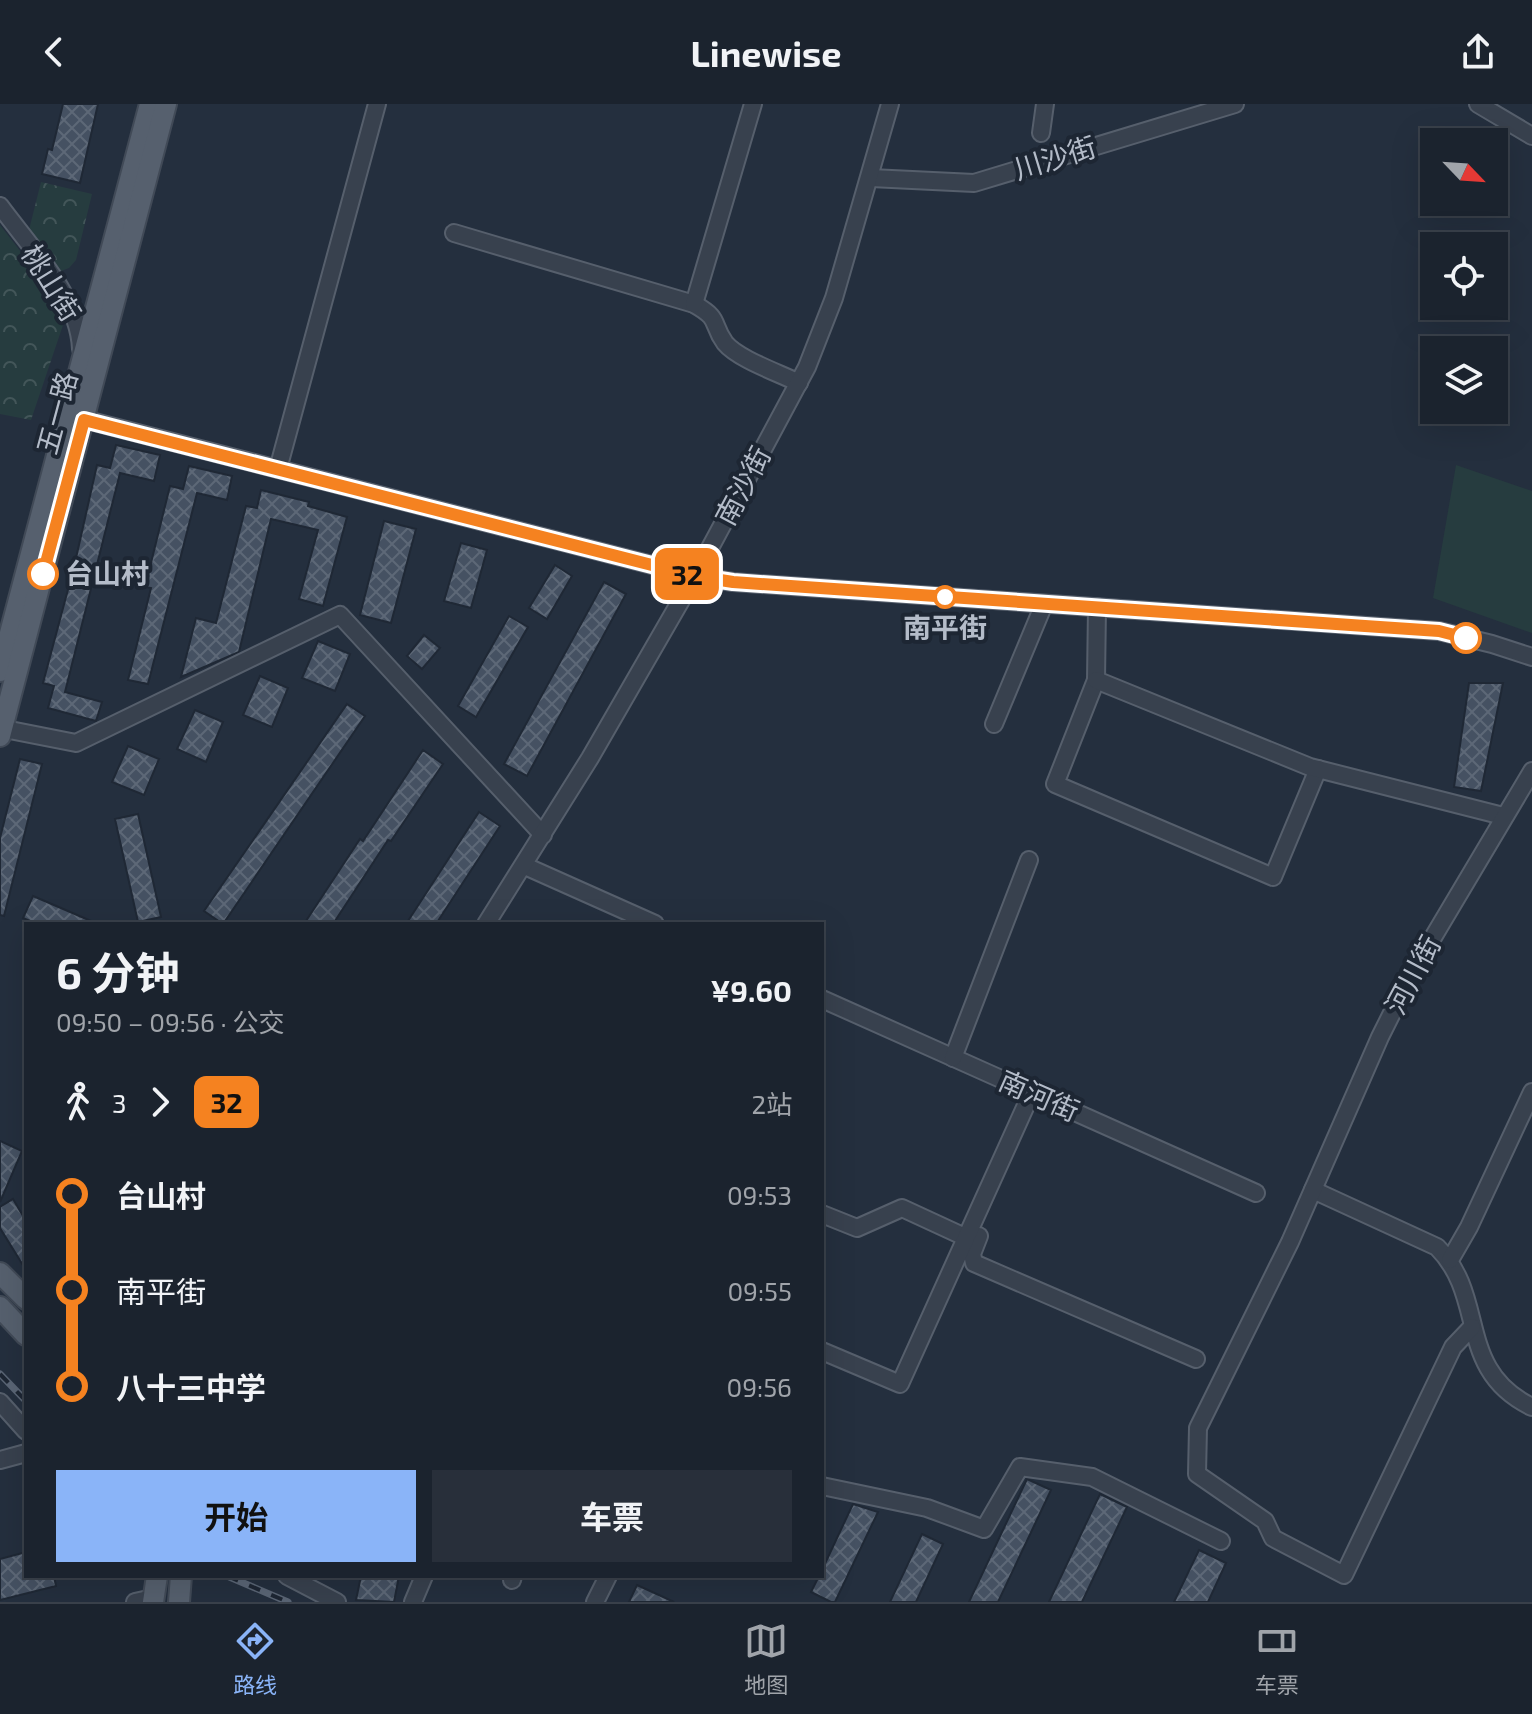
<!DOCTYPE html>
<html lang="zh">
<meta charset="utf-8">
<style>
:root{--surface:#1b232e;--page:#282f3a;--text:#f1f3f6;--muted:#a0a4aa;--line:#39404a;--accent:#8ab4f8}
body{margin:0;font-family:"Exo 2","Noto Sans SC",sans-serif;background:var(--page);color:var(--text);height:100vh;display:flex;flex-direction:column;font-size:30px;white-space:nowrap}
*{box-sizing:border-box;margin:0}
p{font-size:26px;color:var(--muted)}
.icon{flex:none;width:44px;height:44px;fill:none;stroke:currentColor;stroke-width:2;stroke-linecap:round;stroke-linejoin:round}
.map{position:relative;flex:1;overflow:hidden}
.sheet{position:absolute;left:24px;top:818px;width:800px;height:656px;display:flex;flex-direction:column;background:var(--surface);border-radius:0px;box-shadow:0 8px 32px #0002,0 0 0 2px var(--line)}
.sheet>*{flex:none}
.badge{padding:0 16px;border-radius:12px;font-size:28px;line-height:52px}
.needle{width:52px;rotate:115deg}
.fabs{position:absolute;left:1420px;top:24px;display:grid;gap:16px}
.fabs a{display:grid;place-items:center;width:88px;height:88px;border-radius:0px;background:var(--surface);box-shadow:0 8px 32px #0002,0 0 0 2px var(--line);font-size:40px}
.map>.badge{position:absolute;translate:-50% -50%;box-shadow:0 0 0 4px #fff}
.legs{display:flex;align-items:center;gap:12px;height:88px;padding:0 32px;font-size:26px}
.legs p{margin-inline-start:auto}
.head{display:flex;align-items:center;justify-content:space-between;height:136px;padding:0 32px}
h1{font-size:44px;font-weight:700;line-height:60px}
.action{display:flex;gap:16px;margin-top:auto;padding:16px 32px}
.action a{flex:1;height:92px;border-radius:0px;background:var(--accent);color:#111;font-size:32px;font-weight:700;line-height:92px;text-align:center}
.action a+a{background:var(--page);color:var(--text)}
ul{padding:0 32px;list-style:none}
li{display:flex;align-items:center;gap:28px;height:96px;font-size:30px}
li i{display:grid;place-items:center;width:12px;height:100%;margin:0 10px;background:currentColor}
li i::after{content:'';width:20px;height:20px;margin:-10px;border:6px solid;border-radius:50%;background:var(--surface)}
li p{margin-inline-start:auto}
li:first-child i{background:linear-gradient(#0000 50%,currentColor 0)}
li:last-child i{background:linear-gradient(currentColor 50%,#0000 0)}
header{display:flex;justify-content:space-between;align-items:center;height:104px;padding:0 32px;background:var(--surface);font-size:36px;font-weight:700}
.menu{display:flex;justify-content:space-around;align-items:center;height:112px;border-top:2px solid var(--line);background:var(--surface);font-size:22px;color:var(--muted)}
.menu a{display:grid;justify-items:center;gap:4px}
.menu .current{color:var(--accent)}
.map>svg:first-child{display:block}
</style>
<header><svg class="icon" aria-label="back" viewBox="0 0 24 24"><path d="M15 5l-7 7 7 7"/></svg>Linewise<svg class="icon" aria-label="share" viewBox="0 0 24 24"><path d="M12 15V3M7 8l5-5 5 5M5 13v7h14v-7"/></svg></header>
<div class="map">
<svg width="1532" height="1498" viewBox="0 0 1532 1498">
<defs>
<pattern id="forest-crowns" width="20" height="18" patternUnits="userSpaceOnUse" patternTransform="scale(2)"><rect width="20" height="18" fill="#263c3f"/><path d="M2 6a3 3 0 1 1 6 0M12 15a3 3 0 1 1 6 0" fill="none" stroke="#435659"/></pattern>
<pattern id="building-cross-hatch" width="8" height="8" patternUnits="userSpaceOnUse" patternTransform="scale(2)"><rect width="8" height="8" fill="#455162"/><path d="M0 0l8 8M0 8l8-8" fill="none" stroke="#5d6877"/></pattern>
</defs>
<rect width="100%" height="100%" fill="#242f3e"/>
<polygon fill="#263c3f" points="1456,361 1532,387 1532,529 1433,494"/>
<g fill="url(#forest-crowns)">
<polygon points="41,78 92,90 76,156 69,164 61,167 29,126"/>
<polygon points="0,121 62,201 65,215 31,316 0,310"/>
</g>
<g fill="url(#building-cross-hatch)" stroke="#1f2835" stroke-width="2">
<polygon points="63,0 98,0 80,79 42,70 48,45 52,46"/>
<polygon points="116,341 160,351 154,377 120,369 65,588 102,598 96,617 48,604 54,582 43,579 74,463 97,361 110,364"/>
<polygon points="189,362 232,372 227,396 197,389 148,580 128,576 151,484 145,483 170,382 183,385"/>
<polygon points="261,386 309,398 308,402 347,413 323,502 299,495 318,426 271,415 239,548 181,573 196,514 216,519 246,402 257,404"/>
<polygon points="384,417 416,425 391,519 360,511"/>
<polygon points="461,439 487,446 471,504 444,497"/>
<polygon points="555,461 572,472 547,515 529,504"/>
<polygon points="604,478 626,490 527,672 504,660"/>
<polygon points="509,512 528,523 476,613 458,602"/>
<polygon points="424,531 440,544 422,565 407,552"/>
<polygon points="318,537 350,550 335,587 302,574"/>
<polygon points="260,572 288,584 272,623 243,611"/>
<polygon points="1469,579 1503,579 1481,687 1454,683"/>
<polygon points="347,600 365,612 223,820 204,807"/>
<polygon points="195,606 223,618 206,658 177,645"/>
<polygon points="128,642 159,655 144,691 112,678"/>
<polygon points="423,646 443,660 391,737 388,736 333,820 304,820 360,735 363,737"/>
<polygon points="20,655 42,660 4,812 0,811 0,734"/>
<polygon points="479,708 500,722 451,797 436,820 406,820"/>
<polygon points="138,710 161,813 138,818 115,715"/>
<polygon points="33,792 98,820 37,820 23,814"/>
<polygon points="0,1037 22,1047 0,1098"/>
<polygon points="13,1095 26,1117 26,1166 0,1124 0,1103"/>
<polygon points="1027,1375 1051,1386 998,1498 969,1498"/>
<polygon points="1100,1390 1127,1403 1082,1498 1049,1498"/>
<polygon points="853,1400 878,1408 835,1498 831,1498 811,1488 819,1472 822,1472 822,1466"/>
<polygon points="922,1430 943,1440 916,1498 890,1498"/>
<polygon points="1199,1446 1226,1459 1208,1498 1174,1498"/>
<polygon points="26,1448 26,1472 54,1472 56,1482 0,1496 0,1455"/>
<polygon points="361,1472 399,1472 394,1498 356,1496"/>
<polygon points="637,1481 674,1498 629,1498"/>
</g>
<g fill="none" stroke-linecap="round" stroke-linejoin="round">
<g stroke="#565f6c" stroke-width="20">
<g id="minor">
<polyline points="1478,0 1532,32"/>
<polyline points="1041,29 1045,0"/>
<polyline points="871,74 974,79 1235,0"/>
<path d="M0 102C30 143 79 193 81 245"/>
<path d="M454 129 694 200C722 216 710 218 725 239 738 255 779 269 799 279"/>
<polyline points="694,200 753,0"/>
<polyline points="71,312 695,472 733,478 1439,527 1492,540 1532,553"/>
<polyline points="278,365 377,0"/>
<polyline points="1097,503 1096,576 1055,680 1273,773 1318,665"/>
<polyline points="1096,576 1310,663 1503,712"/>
<polyline points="994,620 1044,500"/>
<polyline points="0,624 76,639 340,511 543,731"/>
<polyline points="525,762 655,820"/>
<polyline points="486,820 590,654 695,472 807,263 834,194 890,0"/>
<polyline points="822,895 1256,1089"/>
<polyline points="953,954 1029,756"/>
<path d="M1313 1086 1437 1143C1488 1194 1455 1266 1532 1303"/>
<polyline points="822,1110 857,1124 902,1104 967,1134"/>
<polyline points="979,1132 972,1150 974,1159 1196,1255"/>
<polyline points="1450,1156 1469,1123 1532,988"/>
<polyline points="1472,1223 1453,1243 1344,1471 1273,1434 1265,1417 1197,1370 1198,1324 1290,1138 1380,933 1413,867 1532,667"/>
<polyline points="822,1247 900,1280 1032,988"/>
<polyline points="0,1298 26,1327"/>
<polyline points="0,1356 26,1349"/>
<polyline points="822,1382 927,1404 984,1425 1020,1363 1092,1373 1221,1437"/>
<polyline points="287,1472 337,1498"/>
<polyline points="512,1476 513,1472"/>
<polyline points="135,1498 153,1494"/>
<polyline points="413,1498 424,1472"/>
<polyline points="595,1498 608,1472"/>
</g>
</g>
<g stroke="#414a57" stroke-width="24">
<g id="major">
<polyline points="0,567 150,0"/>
<polyline points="0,632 166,0"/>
<polyline points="0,1169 26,1195"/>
<polyline points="0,1203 26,1231"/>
<polyline points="153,1498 157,1472"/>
<polyline points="179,1498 181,1472"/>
</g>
</g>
<use href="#minor" stroke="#38414e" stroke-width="16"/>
<use href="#major" stroke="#56606e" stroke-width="20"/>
<g stroke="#5a6575" stroke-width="7">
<g id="rail">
<polyline points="0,1270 26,1297"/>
<polyline points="227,1472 288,1498"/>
</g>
</g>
<use href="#rail" stroke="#1d2633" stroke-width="4" stroke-dasharray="12" stroke-linecap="butt"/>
</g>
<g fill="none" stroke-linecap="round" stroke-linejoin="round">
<g stroke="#fff" stroke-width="18">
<polyline id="line-1" points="43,470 84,316 695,472 733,478 1365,522 1439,527 1466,534"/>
</g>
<use href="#line-1" stroke="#f58220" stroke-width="12"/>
</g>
<g fill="#fff" stroke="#f58220" stroke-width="4">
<circle cx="43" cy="470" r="14"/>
<circle cx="945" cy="493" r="10"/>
<circle cx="1466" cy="534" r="14"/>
</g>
<g text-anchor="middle" stroke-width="8" stroke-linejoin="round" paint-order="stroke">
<g font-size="28" fill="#b4bcc9" stroke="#1d2633">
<text transform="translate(1055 54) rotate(-17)" y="10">川沙街</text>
<text transform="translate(51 179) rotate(58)" y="10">桃山街</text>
<text transform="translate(57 309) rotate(-75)" y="10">五一路</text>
<text transform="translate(743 382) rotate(-62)" y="10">南沙街</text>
<text transform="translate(1413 871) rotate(-62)" y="10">河川街</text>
<text transform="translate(1039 992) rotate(24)" y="10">南河街</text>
</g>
<g font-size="28" font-weight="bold" fill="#b4bcc9" stroke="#1d2633" text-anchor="start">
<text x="65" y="480">台山村</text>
<text x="945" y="534" text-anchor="middle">南平街</text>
</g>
</g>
</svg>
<div class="fabs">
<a><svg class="needle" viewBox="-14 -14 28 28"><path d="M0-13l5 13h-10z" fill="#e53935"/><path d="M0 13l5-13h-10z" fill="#a0a4aa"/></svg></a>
<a><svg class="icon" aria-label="locate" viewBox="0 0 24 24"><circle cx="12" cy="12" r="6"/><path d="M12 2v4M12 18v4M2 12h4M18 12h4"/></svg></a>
<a><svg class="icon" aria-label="layers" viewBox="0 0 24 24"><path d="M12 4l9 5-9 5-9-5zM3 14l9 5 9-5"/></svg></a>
</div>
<b class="badge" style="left:687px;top:470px;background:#f58220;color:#111">32</b>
<section class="sheet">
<div class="head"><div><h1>6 分钟</h1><p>09:50 – 09:56 · 公交</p></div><b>¥9.60</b></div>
<div class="legs"><svg class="icon" aria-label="walk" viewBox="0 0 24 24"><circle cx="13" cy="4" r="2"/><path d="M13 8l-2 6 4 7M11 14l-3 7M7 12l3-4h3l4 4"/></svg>3<svg class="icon" aria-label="forward" viewBox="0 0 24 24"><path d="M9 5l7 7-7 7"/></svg><b class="badge" style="background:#f58220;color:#111">32</b><p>2站</p></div>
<ul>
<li><i style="color:#f58220"></i><b>台山村</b><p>09:53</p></li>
<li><i style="color:#f58220"></i><span>南平街</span><p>09:55</p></li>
<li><i style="color:#f58220"></i><b>八十三中学</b><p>09:56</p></li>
</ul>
<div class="action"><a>开始</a><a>车票</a></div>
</section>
</div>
<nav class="menu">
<a class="current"><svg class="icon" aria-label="directions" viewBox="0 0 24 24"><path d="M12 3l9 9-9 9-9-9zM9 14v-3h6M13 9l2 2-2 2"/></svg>路线</a>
<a><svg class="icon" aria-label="map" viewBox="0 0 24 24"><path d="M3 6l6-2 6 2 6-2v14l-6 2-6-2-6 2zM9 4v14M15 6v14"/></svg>地图</a>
<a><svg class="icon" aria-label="tickets" viewBox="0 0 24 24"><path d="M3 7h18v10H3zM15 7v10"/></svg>车票</a>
</nav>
